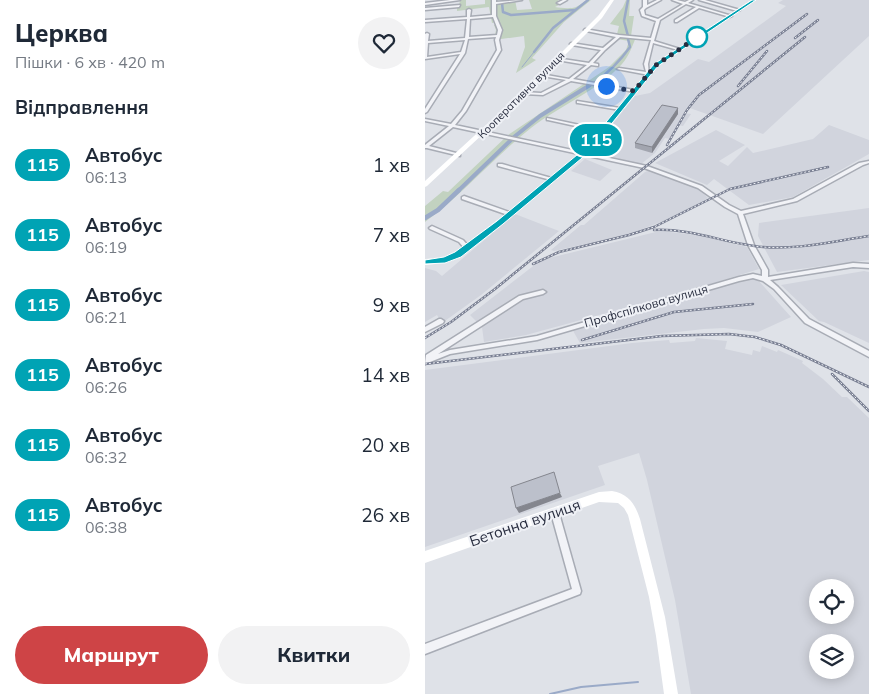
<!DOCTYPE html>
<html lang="uk">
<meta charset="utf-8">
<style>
:root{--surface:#fff;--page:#f2f2f3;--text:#1f2937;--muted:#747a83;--accent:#ce4446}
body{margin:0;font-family:Mulish,sans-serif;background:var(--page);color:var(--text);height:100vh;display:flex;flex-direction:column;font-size:19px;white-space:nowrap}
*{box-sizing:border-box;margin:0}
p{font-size:16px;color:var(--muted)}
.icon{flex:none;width:28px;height:28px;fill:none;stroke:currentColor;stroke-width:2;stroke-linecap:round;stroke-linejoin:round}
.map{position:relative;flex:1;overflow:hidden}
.sheet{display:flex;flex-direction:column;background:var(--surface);width:425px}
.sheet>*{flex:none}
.badge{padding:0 10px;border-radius:16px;font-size:18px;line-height:32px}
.buttons{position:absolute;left:384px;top:579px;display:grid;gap:10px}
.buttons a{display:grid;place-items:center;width:45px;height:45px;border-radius:50%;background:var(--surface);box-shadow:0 2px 12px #0003;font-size:25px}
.you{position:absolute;width:25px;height:25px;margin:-12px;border:4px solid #fff;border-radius:50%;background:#1a73e8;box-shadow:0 0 0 8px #1a73e833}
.map>.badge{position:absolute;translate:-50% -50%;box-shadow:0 0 0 2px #fff}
h2{padding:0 15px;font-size:19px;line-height:45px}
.round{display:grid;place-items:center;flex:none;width:52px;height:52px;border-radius:26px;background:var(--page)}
.summary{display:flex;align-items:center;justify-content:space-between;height:85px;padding:0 15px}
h1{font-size:24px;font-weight:800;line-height:38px}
.action{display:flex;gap:10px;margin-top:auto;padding:10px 15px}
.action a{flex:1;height:58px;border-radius:30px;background:var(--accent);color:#fff;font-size:20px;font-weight:800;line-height:58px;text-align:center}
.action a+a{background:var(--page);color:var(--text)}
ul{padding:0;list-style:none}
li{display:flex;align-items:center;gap:15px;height:70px;padding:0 15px}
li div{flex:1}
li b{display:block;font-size:19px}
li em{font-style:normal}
li .badge{min-width:55px;font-weight:700;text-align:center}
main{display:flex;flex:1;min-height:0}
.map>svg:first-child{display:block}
</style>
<main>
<section class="sheet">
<div class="summary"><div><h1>Церква</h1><p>Пішки · 6 хв · 420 m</p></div><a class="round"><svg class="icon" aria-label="heart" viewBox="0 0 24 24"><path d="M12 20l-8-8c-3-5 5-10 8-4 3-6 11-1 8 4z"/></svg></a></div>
<h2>Відправлення</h2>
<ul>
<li><span class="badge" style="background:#00a3b4;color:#fff">115</span><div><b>Автобус</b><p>06:13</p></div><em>1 хв</em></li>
<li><span class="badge" style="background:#00a3b4;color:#fff">115</span><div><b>Автобус</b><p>06:19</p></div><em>7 хв</em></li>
<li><span class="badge" style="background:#00a3b4;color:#fff">115</span><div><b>Автобус</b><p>06:21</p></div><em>9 хв</em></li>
<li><span class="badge" style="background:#00a3b4;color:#fff">115</span><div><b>Автобус</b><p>06:26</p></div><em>14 хв</em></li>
<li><span class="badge" style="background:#00a3b4;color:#fff">115</span><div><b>Автобус</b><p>06:32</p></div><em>20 хв</em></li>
<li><span class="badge" style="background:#00a3b4;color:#fff">115</span><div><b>Автобус</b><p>06:38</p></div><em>26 хв</em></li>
</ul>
<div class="action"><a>Маршрут</a><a>Квитки</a></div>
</section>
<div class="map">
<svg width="444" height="694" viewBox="0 0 444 694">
<rect width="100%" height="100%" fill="#dfe2e8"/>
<g fill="#d1d4dd" fill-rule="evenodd">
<polygon points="358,0 444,0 444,36 338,134 262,107 259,113 266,114 258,126 253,125 245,139 240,138 230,153 216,164 165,152 172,143 179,144 188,135 182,131 210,96 225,93 273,59 284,62 361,6 353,3"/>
<polygon points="404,125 444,140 444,154 368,197 324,205 289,179 282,185 230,163 291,130 320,145 294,161 303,166 322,147 328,153 388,139"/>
<polygon points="160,159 187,170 175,181 146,171"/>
<polygon points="225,170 274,189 283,198 249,217 204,234 129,251 126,250 156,225 159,225 220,172"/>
<polygon points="444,208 444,260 352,272 333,236 334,223"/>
<polygon points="90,214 134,231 56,295 17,323 12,315 0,322 0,268 11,271 17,276"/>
<polygon points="235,231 272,235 322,247 334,269 266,290 101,335 59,342 57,327 45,315 116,260"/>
<polygon points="439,271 444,272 444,343 399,322 394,321 356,285"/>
<polygon points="328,278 332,279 366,317 333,332 299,328 279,329 155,343 147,329"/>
<path d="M271 338 302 341 300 349 327 355 328 350 335 352 337 346 352 352 353 350 378 361 377 363 398 379 417 397H422L444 418V694H266L250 600 222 480 214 453 173 466 180 485 0 547V370L207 343 244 340 245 343 270 341ZM392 588H420V615H392ZM392 642H420V670H392Z"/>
</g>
<g fill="#c2d2c0">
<path d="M32 0H41V6L60 4V0H70L71 2 90 0 92 10 107 9 104 0H133L136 4 130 7C136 8 146 9 151 7 158 4 159 0 166 0L139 22 107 58 111 60 91 73 100 47 99 36 69 40 71 30 69 25H72L71 22 67 23 64 7 32 11V5H34L35 1Z"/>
<path d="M201 0H205L204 16H209L206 36 211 37C207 47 204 56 197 64 174 90 134 106 106 128 69 157 38 194 0 222V206L18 191 23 192 83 135 184 67 201 50 204 41 186 38 192 34 194 26 185 24 198 7Z"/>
</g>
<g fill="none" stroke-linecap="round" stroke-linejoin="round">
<polyline stroke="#9aaac8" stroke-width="1" points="97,67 109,52"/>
<polyline stroke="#9aaac8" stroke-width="2" points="125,694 156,687 213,682"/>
<g stroke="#9aaac8" stroke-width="2.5">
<polyline points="203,0 199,21 203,36"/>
<polyline points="77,3 78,12 86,15 150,10"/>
<polyline points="109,52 128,28 163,0"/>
<path d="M169 83C183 73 195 61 205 47L203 39"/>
</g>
<g stroke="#9aaac8" stroke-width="4">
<polyline points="89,137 115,116 165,85"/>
<polyline points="33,191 86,140"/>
</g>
<polyline stroke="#9aaac8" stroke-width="4.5" points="0,218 13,210 34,190"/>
<g stroke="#a8acb5" stroke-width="3">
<g id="street">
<polygon points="25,0 35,0 0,5 0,3"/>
<path d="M67 0H71V2L97 0 71 4V16L77 30 74 40 76 50 41 111 30 125 222 166 277 186 304 205 316 211 368 199 434 163 444 161V163L438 165 372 201 318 214 329 245 343 270V277L428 263 444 264V268L428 267 345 280 353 287 384 319 444 351V357L380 323 349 289 338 281 328 278 314 281 112 340 25 354 0 364 1 355 94 296 118 290 121 292 118 294 98 299 13 354 25 350 112 336 314 277 328 274 337 276V270L323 245 313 214 300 207 273 188 219 168 28 127 4 146 35 154V156L2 148H0V145L24 126 0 121V119L26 124 37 111 72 50 70 40 71 37 43 39 40 53 2 112 0 113V109L35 54 0 59V34L2 33 4 34 3 41 40 38 42 19 0 22V20L42 17V10L44 9 46 10 45 17 67 15ZM68 17 73 30 72 35 44 37 45 19ZM40 40 36 52 2 57 3 43Z"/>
<polygon points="138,0 142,0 135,4 132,3"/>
<polygon points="218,0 222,0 222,5 232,0 236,0 221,8 219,10 220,15 233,19 258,4 247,0 252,0 260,2 264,0 268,0 263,3 307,16 305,17 274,8 252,22 250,22 250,20 271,7 261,4 235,20 229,41 255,49 253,50 228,43 223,64 224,75 192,69 194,68 221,72 219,64 226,40 195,37 180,50 168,63 173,64 173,66 166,65 148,79 209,90 210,90 210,92 146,81 118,95 98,94 97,93 99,92 116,93 141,80 117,76 115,75 116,74 144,79 162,65 132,60 130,59 131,58 164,63 176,50 147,45 145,44 146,43 178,48 191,37 161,31 159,30 160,29 194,35 226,38 231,21 217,16 215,10 218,7"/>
<polygon points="274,0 280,0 315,10 312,11"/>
<polygon points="35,5 34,7 0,10 0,8"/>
<polygon points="152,101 195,108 197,109 195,110 153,103 152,103"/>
<polygon points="122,118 178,130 180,131 178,132 123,120 122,120"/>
<polygon points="73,164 77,164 130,179 128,180 126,180 73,166"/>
<polygon points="39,196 87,213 88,214 87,215 83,215 37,199 37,197"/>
<polygon points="7,226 38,240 45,248 44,249 40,249 34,242 5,229 4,228"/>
<polygon points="14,319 16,319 19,321 18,323 0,332 0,327"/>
<polygon points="130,509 133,510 134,513 156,591 155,594 0,654 0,644 147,589 126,513 127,510"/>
</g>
</g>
<use href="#street" fill="#f2f3f7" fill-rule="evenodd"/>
<g fill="#fff" fill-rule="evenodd">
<polygon points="185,0 189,0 177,18 101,94 2,186 0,187 0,181 97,92 173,16"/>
<polygon points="326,0 331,0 233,66 163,153 87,216 36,256 20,263 0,265 0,259 19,258 30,252 83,212 159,151 229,64"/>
<path d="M187 491C204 494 210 504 215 519L240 617 253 694H239L231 636 224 597 203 515 199 508 193 503 174 502 0 563V551L174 492Z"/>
</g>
<g stroke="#797f92" stroke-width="2.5">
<g id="rail">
<polyline points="370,38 393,20"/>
<polyline points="313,86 342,51"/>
<polyline points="242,145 262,110 274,95 382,14"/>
<path d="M229 230C267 228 301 244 338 247 373 250 409 241 444 236"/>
<polyline points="108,264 134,252 204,235 229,227 305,189 403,167"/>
<polyline points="0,338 26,322 70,289 380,37"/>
<polyline points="157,340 249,312 328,304"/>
<polyline points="0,364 237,336 304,334 330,337 356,345 444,387"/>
<polyline points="407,374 444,411"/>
</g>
</g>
<use href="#rail" stroke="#eff1f6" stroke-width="1" stroke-dasharray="2" stroke-linecap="butt"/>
</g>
<polygon fill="#a2a5af" points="253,108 253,114 227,153 210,148 210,143"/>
<g fill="#84868e">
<polygon points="253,108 253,114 227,153 227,147"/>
<polygon points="135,493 137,497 94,513 91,508"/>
</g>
<g fill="#bcc0cb" stroke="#84868e">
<polygon points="237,105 253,108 227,147 210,143"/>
<polygon points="129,472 135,493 91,508 86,487"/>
</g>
<polygon fill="#00a3b4" stroke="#fff" points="327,0 331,0 233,66 163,153 78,224 36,257 20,263 0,264 0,260 19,257 30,252 72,221 158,150 229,64"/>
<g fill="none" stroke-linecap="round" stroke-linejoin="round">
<polyline stroke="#282d3f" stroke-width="5" stroke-dasharray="0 9" points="181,86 209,91 231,65 277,34 272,37"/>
</g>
<circle fill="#fff" stroke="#00a3b4" stroke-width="2.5" cx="272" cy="37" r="10"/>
<g text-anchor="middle" stroke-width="4" stroke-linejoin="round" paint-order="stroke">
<g font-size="11" fill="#282d3f" stroke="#eff1f6">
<text transform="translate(96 95) rotate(-45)" y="4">Кооперативна вулиця</text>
</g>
<g font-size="12" fill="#282d3f" stroke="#eff1f6">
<text transform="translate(221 306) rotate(-16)" y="4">Профспілкова вулиця</text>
</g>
<g font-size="15" fill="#282d3f" stroke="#eff1f6">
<text transform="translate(100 523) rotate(-19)" y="5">Бетонна вулиця</text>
</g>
</g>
</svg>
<div class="buttons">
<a><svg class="icon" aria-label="locate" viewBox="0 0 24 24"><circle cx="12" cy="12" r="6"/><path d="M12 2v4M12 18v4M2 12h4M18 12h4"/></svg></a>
<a><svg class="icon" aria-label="layers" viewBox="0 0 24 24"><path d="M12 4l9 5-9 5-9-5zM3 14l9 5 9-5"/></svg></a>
</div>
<div class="you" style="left:181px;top:86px"></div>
<b class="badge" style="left:171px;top:140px;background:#00a3b4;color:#fff">115</b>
</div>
</main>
